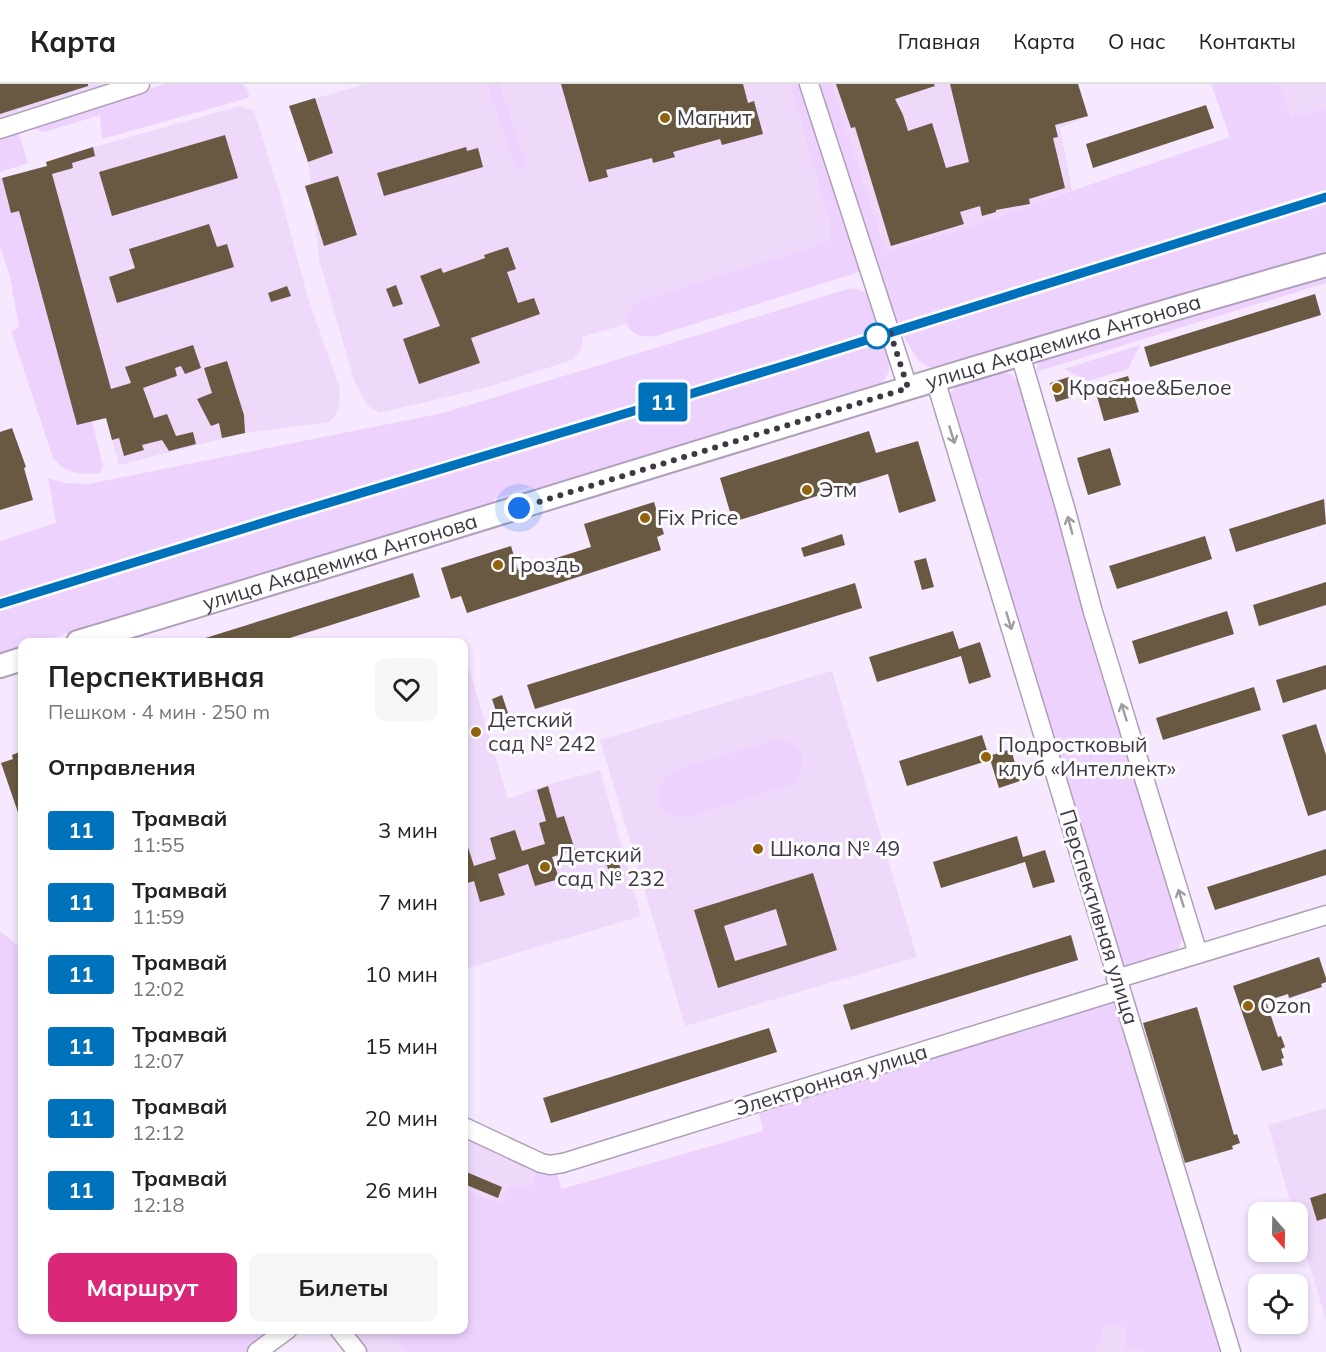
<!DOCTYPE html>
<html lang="ru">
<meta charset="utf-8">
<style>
:root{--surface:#fff;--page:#f6f6f6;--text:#222;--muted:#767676;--line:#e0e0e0;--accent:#db2777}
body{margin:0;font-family:Mulish,sans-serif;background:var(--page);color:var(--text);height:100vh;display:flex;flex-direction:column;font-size:22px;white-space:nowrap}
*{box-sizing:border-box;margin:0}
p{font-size:20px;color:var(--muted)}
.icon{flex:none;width:33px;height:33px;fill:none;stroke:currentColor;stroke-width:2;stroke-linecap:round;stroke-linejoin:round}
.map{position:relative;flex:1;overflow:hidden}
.drawer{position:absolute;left:18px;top:554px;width:450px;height:696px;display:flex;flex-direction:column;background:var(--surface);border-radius:12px;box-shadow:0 3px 9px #0003}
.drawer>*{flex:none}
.badge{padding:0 12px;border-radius:4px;font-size:21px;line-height:39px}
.needle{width:39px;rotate:160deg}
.tools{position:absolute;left:1248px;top:1118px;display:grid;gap:12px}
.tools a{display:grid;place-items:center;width:60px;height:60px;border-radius:12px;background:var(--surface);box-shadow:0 3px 9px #0003;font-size:30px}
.you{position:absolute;width:30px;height:30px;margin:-15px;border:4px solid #fff;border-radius:50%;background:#1a73e8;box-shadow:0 0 0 9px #1a73e833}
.map>.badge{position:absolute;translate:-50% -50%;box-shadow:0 0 0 3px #fff}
h2{padding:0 30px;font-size:22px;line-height:54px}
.round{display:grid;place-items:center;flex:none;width:63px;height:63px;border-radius:12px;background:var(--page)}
.headline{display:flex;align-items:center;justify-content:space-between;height:102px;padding:0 30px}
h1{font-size:28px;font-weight:700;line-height:45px}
.action{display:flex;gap:12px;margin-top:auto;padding:12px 30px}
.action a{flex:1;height:69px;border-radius:12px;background:var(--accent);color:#fff;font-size:24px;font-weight:700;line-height:69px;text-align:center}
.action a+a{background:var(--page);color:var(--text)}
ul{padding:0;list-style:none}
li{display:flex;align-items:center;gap:18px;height:72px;padding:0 30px}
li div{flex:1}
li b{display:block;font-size:22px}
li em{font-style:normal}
li .badge{min-width:66px;font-weight:700;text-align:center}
header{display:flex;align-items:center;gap:36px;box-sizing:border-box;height:84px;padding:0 30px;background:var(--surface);border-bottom:2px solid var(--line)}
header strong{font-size:28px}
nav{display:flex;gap:33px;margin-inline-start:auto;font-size:21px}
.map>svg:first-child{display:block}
</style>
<header>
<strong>Карта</strong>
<nav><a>Главная</a><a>Карта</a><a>О нас</a><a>Контакты</a></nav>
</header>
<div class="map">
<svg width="1326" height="1268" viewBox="0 0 1326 1268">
<rect width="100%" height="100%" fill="#f6e9ff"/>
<g fill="#eed9fb">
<polygon points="0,0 112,0 0,36"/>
<polygon points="365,0 797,0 851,172 583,253 581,266 572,276 492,302 380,329 368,322 355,299 319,176 308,78 289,22"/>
<polygon points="832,0 1078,0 1088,32 1060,44 1072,106 951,148 886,167"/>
<polygon points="1279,0 1326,0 1326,24 1291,34"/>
<polygon points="240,22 254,27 280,110 308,214 340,305 339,325 330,338 245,349 119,381 106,334 77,341 19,128 11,129 2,94 50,81 55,75 69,70"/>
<polygon points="464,578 468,581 508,715 537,704 600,686 641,832 464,885"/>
<polygon points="832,587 917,873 685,942 600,656"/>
<polygon points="1326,1024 1326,1237 1298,1143 1298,1128 1293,1128 1268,1041"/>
<polygon points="464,1051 537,1084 531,1102 502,1119 464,1107"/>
<polygon points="1105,1241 1126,1243 1126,1264 1150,1268 1096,1268"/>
<polygon points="350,1245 391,1245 407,1268 368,1268"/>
</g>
<g fill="#eed2fe">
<path d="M165 0H243C246 5 251 7 248 14L102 55 100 31 48 47 41 48 33 42Z"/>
<polygon points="487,0 499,0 528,84 517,87"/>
<path d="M790 0H807L864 180 859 188 656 252C631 256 615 238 637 218L826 159C833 151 831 144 829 134Z"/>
<polygon points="817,0 832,0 886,167 951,148 1230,53 1211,0 1279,0 1291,34 1326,24 1326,167 1161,218 940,283 928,283 918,276 895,239"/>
<polygon points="18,47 28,79 0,88 0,53"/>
<path d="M0 94H2L11 129 19 127 77 340 92 337 103 382 100 389C80 391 66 390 53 374L11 247 19 244 10 193 0 162Z"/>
<polygon points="1322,191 1326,195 1326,199 1036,288 1039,275"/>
<path d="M851 204C859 205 867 208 871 215 877 226 890 271 889 283 889 290 885 295 881 300L533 406 529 403 494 415V419L39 558H22V563L0 570V457L56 439 48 394 65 399 88 400 443 329Z"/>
<polygon points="1140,261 1128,285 1088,297 1064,285"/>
<path d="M997 286 1011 290 1017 296 1181 840C1189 878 1156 877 1127 886L1121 882 948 317C953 294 977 293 997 286Z"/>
<path d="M784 655C806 667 806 677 797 699L687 733H675L664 728C654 706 657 697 678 685L775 656Z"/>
<polygon points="0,847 22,865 22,1245 275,1245 245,1268 0,1268"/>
<polygon points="1115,919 1122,927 1222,1268 1150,1268 1125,1264 1126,1243 1105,1241 1096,1268 407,1268 391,1245 464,1245 464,1107 502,1119 509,1103 531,1102 537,1084 556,1087 562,1105 763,1047 758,1025 1104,920"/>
</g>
<g fill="#695942" fill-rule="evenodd">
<polygon points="0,0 88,0 88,2 0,30"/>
<polygon points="561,0 743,0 748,19 754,17 763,50 722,61 720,55 673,68 675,73 653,79 652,74 606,86 608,93 589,98"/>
<polygon points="836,0 934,0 935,2 895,15 903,31 908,47 932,39 946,84 969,78 950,0 1078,0 1088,32 1055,41 1058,53 1053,54 1065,104 1029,115 1030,120 996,126 996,128 982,132 980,122 960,128 964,140 891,162 855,43 851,44"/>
<polygon points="315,14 333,69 308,78 289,22"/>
<polygon points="1206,21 1214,44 1093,84 1086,60"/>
<polygon points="225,51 238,94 112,132 99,88"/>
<polygon points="93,63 95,72 72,79 73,84 52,90 111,305 131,299 125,283 193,261 201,284 185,290 181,282 175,284 177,292 143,304 154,334 167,330 176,352 193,348 196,360 169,367 162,356 142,361 144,366 124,372 119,354 112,356 106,334 77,341 19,127 11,129 2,94 47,82 46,78"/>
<polygon points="466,63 467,67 478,64 483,83 384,112 377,89"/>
<polygon points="338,92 357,151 324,162 305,102"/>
<polygon points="209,140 217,163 227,160 234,183 117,219 109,193 135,184 129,165"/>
<polygon points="508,163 516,185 507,188 518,219 534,214 540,230 471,254 480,279 419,300 403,255 440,242 420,192 441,184 443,189 485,174 484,171"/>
<polygon points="396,201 403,220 393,223 386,205"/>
<polygon points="287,202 291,212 271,218 268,209"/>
<polygon points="1315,210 1321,231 1150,283 1144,263"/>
<polygon points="227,277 244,331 245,349 222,354 219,339 211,342 197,315 212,309 204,284"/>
<polygon points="1128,292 1139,328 1104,337 1094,302"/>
<polygon points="1069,293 1075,312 1056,318 1050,299"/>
<polygon points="12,344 26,383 24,384 33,416 0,426 0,348"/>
<polygon points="869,347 876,369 918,357 936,417 899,429 888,390 733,438 720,394"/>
<polygon points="1110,364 1121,401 1088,411 1077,374"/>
<polygon points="1324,415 1326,440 1236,468 1229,445"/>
<polygon points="654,418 664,450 657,453 661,466 467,529 461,512 451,515 441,484 511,462 518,486 591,463 584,440"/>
<polygon points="842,450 845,461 804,473 801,464"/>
<polygon points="1205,452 1212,475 1117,505 1109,482"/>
<polygon points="926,474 934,503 922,506 914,477"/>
<polygon points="413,489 420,513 277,558 199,558 199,556"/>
<polygon points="1326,498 1326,521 1259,542 1253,521"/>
<polygon points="855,499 862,524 535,625 527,601"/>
<polygon points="1227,527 1234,550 1139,580 1132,557"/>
<polygon points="953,547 959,565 980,558 991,593 969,600 961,572 877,598 869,573"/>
<polygon points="1326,581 1326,605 1283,619 1276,596"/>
<polygon points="1254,603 1261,626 1163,656 1156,634"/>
<polygon points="502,611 508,629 498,633 492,615"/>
<polygon points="1316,640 1326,671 1326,726 1308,732 1282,651"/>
<polygon points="982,651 990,676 907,702 899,677"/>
<polygon points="1011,665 1020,697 999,704 989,672"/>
<polygon points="22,667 22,737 21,737 1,679 13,675 12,671"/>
<polygon points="548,702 557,734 564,732 575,766 552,773 559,795 535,802 528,780 498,790 505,811 480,818 474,797 464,800 464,758 466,757 474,782 496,775 490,754 515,746 522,767 545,760 539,739 546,737 537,706"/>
<polygon points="1017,752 1023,773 1045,766 1055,798 1033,804 1025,778 941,804 933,778"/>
<polygon points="1326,765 1326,791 1215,826 1207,803"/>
<polygon points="617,772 623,794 612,798 605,775"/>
<path d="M813 789 837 866 718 904 694 826ZM776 825 787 861 735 877 724 842Z"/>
<polygon points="1071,851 1078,876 851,946 843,921"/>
<polygon points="1319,873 1326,894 1326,898 1321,900 1322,903 1289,914 1288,910 1266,917 1278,953 1281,952 1285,963 1281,965 1284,974 1281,975 1283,981 1262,987 1233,902"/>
<polygon points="1197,923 1234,1051 1237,1050 1240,1059 1232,1062 1233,1065 1185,1079 1143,939"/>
<polygon points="769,944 777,968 551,1039 543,1014"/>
<polygon points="464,1087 502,1103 498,1114 464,1100"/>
<polygon points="1326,1109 1326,1134 1317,1137 1310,1114"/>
</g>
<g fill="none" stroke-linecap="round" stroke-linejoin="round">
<g stroke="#af9fb8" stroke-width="21">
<g id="minor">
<polyline points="809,0 908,304"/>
<polyline points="0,45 140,0"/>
<polyline points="1020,270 1066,427 1093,528 1198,870"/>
<polyline points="935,295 1231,1268"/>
<polyline points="1116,895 1326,831"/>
<polyline points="464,1043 541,1079 550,1081 563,1079 1120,906"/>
<polyline points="339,1245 357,1268"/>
<polyline points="257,1268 288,1245"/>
</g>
</g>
<g stroke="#af9fb8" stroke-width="26">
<g id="major">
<path id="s1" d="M78 558C494 433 908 300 1326 181"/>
<polyline points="0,582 22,575"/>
</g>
</g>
<use href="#minor" stroke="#fff" stroke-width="18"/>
<use href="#major" stroke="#fff" stroke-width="22"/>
<polyline stroke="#9c92a3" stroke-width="1.5" points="0,526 1326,116"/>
</g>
<defs><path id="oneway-shaft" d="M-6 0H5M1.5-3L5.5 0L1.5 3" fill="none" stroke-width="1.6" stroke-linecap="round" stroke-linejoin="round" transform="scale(1.5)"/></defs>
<g stroke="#9f9ca1">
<use href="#oneway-shaft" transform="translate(952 351) rotate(73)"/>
<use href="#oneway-shaft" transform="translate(1070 441) rotate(-105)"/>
<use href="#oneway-shaft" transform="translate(1009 537) rotate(73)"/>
<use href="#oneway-shaft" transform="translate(1124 628) rotate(-107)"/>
<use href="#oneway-shaft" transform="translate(1181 814) rotate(-107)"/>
</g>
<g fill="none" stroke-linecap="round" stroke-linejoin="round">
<g stroke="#fff" stroke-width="14">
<polyline id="line" points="0,520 275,435 793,279 1326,113"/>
</g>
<use href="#line" stroke="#0072bc" stroke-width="9"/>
<polyline stroke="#3f3843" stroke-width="6" stroke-dasharray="0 10.8" points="519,424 908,304 890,248 877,252"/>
</g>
<g fill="#91630e" stroke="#fcfcfc" stroke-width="2">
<circle cx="665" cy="34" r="6"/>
<circle cx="1057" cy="304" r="6"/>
<circle cx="807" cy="406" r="6"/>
<circle cx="645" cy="434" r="6"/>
<circle cx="498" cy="481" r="6"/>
<circle cx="476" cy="648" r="6"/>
<circle cx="986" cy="673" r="6"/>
<circle cx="758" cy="765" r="6"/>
<circle cx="545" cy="783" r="6"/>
<circle cx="1248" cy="922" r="6"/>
</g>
<circle fill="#fff" stroke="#0072bc" stroke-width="3" cx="877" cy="252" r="12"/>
<g text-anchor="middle" stroke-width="6" stroke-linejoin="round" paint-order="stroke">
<g font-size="21" fill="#3f3843" stroke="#fcfcfc" text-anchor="start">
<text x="677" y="41">Магнит</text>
<text x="1069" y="311">Красное&amp;Белое</text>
<text x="819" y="413">Этм</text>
<text x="657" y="441">Fix Price</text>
<text x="510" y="488">Гроздь</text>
<text x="488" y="643">Детский<tspan x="488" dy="24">сад № 242</tspan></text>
<text x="998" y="668">Подростковый<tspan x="998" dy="24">клуб «Интеллект»</tspan></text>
<text x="770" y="772">Школа № 49</text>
<text x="557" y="778">Детский<tspan x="557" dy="24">сад № 232</tspan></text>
<text x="1260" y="929">Ozon</text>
</g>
<g font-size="21" fill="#3f3843" stroke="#fcfcfc">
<text dy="7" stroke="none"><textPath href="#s1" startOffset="1030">улица Академика Антонова</textPath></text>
<text dy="7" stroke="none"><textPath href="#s1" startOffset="274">улица Академика Антонова</textPath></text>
<text transform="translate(1099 833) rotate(73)" y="7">Перспективная улица</text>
<text transform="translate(831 996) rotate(-17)" y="7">Электронная улица</text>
</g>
</g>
</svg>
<div class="tools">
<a><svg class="needle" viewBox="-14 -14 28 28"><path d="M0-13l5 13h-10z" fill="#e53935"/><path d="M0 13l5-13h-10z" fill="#767676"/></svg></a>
<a><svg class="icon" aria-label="locate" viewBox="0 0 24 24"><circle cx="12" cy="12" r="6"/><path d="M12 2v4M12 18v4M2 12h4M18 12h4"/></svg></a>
</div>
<div class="you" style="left:519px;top:424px"></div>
<b class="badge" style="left:663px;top:318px;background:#0072bc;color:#fff">11</b>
<section class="drawer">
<div class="headline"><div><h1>Перспективная</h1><p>Пешком · 4 мин · 250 m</p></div><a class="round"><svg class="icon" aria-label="heart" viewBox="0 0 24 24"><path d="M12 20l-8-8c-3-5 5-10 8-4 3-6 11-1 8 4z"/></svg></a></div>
<h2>Отправления</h2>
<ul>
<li><span class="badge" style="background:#0072bc;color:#fff">11</span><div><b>Трамвай</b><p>11:55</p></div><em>3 мин</em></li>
<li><span class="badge" style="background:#0072bc;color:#fff">11</span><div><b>Трамвай</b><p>11:59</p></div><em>7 мин</em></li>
<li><span class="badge" style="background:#0072bc;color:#fff">11</span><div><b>Трамвай</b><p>12:02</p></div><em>10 мин</em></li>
<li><span class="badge" style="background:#0072bc;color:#fff">11</span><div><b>Трамвай</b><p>12:07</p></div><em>15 мин</em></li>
<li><span class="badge" style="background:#0072bc;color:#fff">11</span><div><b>Трамвай</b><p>12:12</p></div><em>20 мин</em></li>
<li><span class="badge" style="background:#0072bc;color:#fff">11</span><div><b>Трамвай</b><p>12:18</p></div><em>26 мин</em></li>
</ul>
<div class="action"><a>Маршрут</a><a>Билеты</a></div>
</section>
</div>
